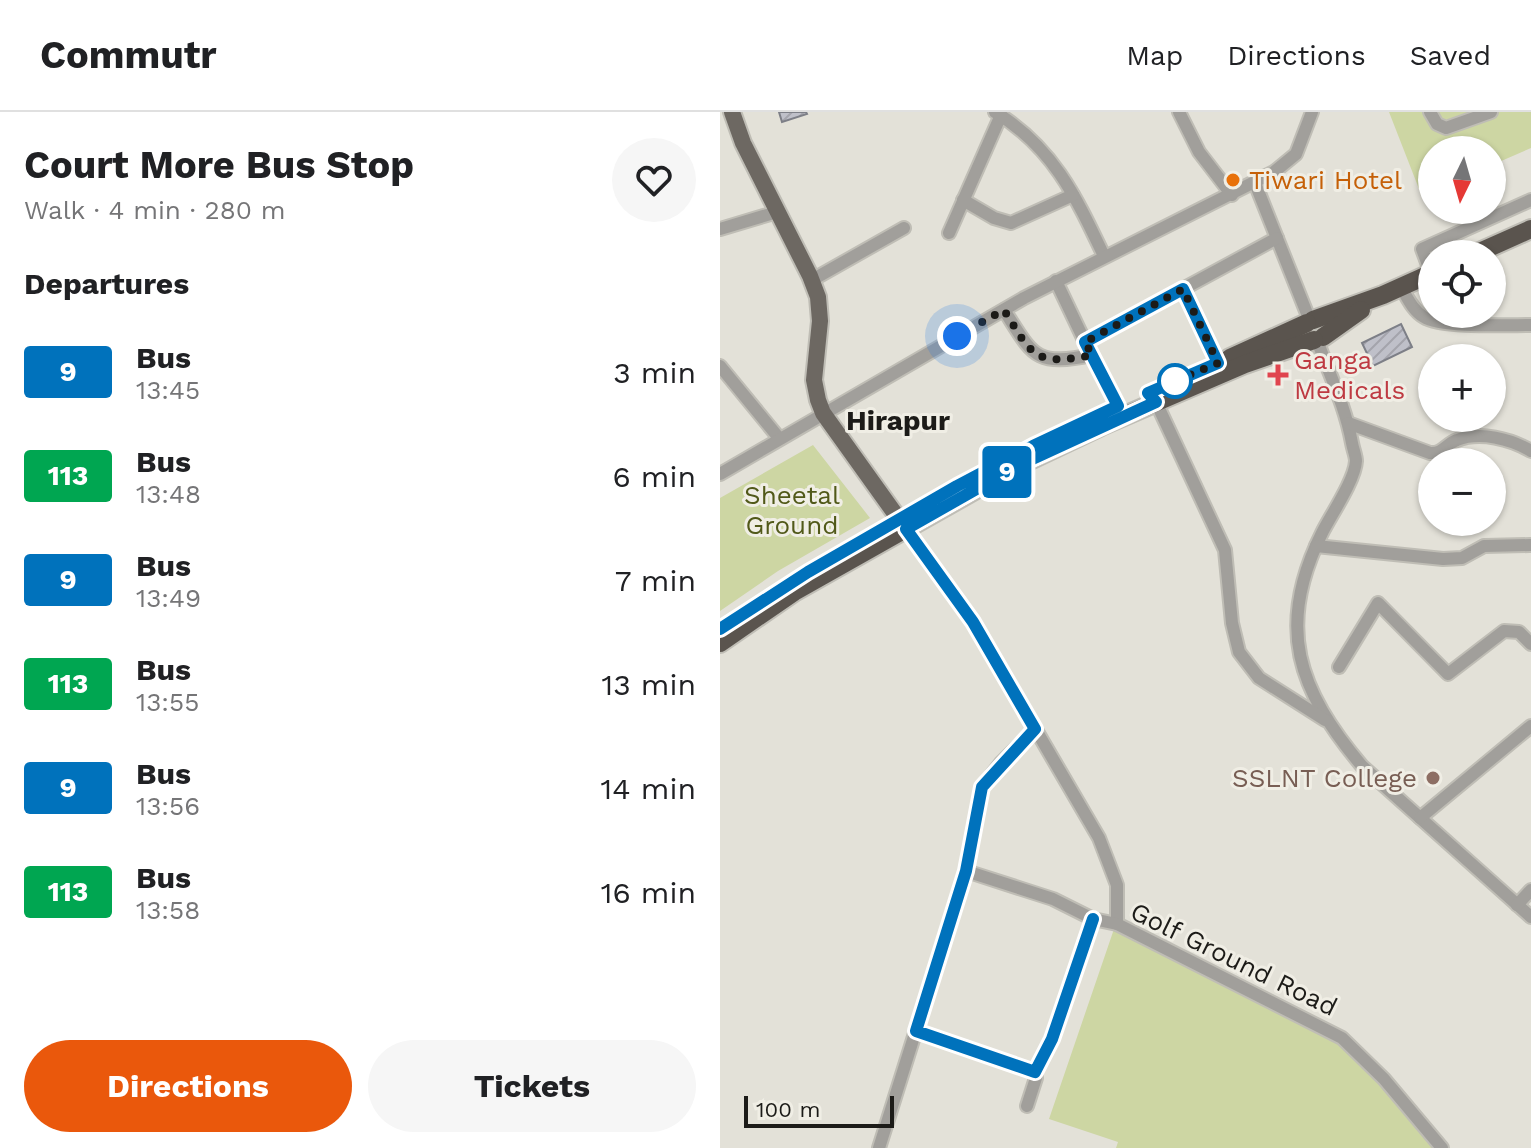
<!DOCTYPE html>
<meta charset="utf-8">
<style>
:root{--surface:#fff;--page:#f6f6f6;--text:#202124;--muted:#757577;--line:#e0e0e0;--accent:#ea580c}
body{margin:0;font-family:"Work Sans",sans-serif;background:var(--page);color:var(--text);height:100vh;display:flex;flex-direction:column;font-size:30px;white-space:nowrap}
*{box-sizing:border-box;margin:0}
p{font-size:26px;color:var(--muted)}
.icon{flex:none;width:44px;height:44px;fill:none;stroke:currentColor;stroke-width:2;stroke-linecap:round;stroke-linejoin:round}
.map{position:relative;flex:1;overflow:hidden}
.panel{display:flex;flex-direction:column;background:var(--surface);width:720px}
.panel>*{flex:none}
.badge{padding:0 16px;border-radius:6px;font-size:28px;line-height:52px}
.needle{width:52px;rotate:185deg}
.tools{position:absolute;left:698px;top:24px;display:grid;gap:16px}
.tools a{display:grid;place-items:center;width:88px;height:88px;border-radius:50%;background:var(--surface);box-shadow:0 2px 6px #0004;font-size:40px}
.scale{position:absolute;left:24px;bottom:20px;width:150px;box-sizing:border-box;padding-left:8px;border:4px solid #1c1b18;border-top:0;font-size:22px;line-height:28px;white-space:nowrap;color:#1c1b18;-webkit-text-stroke:6px #f0eee5;paint-order:stroke}
.you{position:absolute;width:40px;height:40px;margin:-20px;border:6px solid #fff;border-radius:50%;background:#1a73e8;box-shadow:0 0 0 12px #1a73e833}
.map>.badge{position:absolute;translate:-50% -50%;box-shadow:0 0 0 4px #fff}
h2{padding:0 24px;font-size:30px;line-height:72px}
.round{display:grid;place-items:center;flex:none;width:84px;height:84px;border-radius:42px;background:var(--page)}
.summary{display:flex;align-items:center;justify-content:space-between;height:136px;padding:0 24px}
h1{font-size:38px;font-weight:700;line-height:60px}
.cta{display:flex;gap:16px;margin-top:auto;padding:16px 24px}
.cta a{flex:1;height:92px;border-radius:48px;background:var(--accent);color:#fff;font-size:32px;font-weight:700;line-height:92px;text-align:center}
.cta a+a{background:var(--page);color:var(--text)}
ul{padding:0;list-style:none}
li{display:flex;align-items:center;gap:24px;height:104px;padding:0 24px}
li div{flex:1}
li b{display:block;font-size:30px}
li em{font-style:normal}
li .badge{min-width:88px;font-weight:700;text-align:center}
header{display:flex;align-items:center;gap:48px;box-sizing:border-box;height:112px;padding:0 40px;background:var(--surface);border-bottom:2px solid var(--line)}
header strong{font-size:38px}
nav{display:flex;gap:44px;margin-inline-start:auto;font-size:28px}
main{display:flex;flex:1;min-height:0}
.map>svg:first-child{display:block}
</style>
<header>
<strong>Commutr</strong>
<nav><a>Map</a><a>Directions</a><a>Saved</a></nav>
</header>
<main>
<section class="panel">
<div class="summary"><div><h1>Court More Bus Stop</h1><p>Walk · 4 min · 280 m</p></div><a class="round"><svg class="icon" aria-label="heart" viewBox="0 0 24 24"><path d="M12 20l-8-8c-3-5 5-10 8-4 3-6 11-1 8 4z"/></svg></a></div>
<h2>Departures</h2>
<ul>
<li><span class="badge" style="background:#0072bc;color:#fff">9</span><div><b>Bus</b><p>13:45</p></div><em>3 min</em></li>
<li><span class="badge" style="background:#00a651;color:#fff">113</span><div><b>Bus</b><p>13:48</p></div><em>6 min</em></li>
<li><span class="badge" style="background:#0072bc;color:#fff">9</span><div><b>Bus</b><p>13:49</p></div><em>7 min</em></li>
<li><span class="badge" style="background:#00a651;color:#fff">113</span><div><b>Bus</b><p>13:55</p></div><em>13 min</em></li>
<li><span class="badge" style="background:#0072bc;color:#fff">9</span><div><b>Bus</b><p>13:56</p></div><em>14 min</em></li>
<li><span class="badge" style="background:#00a651;color:#fff">113</span><div><b>Bus</b><p>13:58</p></div><em>16 min</em></li>
</ul>
<div class="cta"><a>Directions</a><a>Tickets</a></div>
</section>
<div class="map">
<svg width="811" height="1036" viewBox="0 0 811 1036">
<defs>
<pattern id="building-hatch" width="6" height="6" patternUnits="userSpaceOnUse" patternTransform="scale(2)"><rect width="6" height="6" fill="#bfc0c9"/><path d="M-1 1l2-2M0 6l6-6M5 7l2-2" fill="none" stroke="#a4a4ac"/></pattern>
</defs>
<rect width="100%" height="100%" fill="#e3e1d8"/>
<g fill="#cdd6a3">
<polygon points="669,0 811,0 811,36 772,53 772,38 712,38 712,78 701,82"/>
<polygon points="93,333 150,406 58,459 0,499 0,386"/>
<polygon points="394,817 621,928 661,962 729,1036 396,1036 398,1030 329,1007"/>
</g>
<g fill="url(#building-hatch)" stroke="#7d7f87" stroke-width="2">
<polygon points="59,0 86,0 87,2 62,10"/>
<polygon points="681,212 692,235 653,254 642,231"/>
</g>
<g fill="none" stroke-linecap="round" stroke-linejoin="round">
<g stroke="#bfbdb5" stroke-width="16">
<g id="minor">
<path d="M275 0C333 35 356 85 384 144"/>
<polyline points="459,0 479,40 512,83"/>
<polyline points="710,0 717,12 726,16 771,0"/>
<polyline points="535,71 590,209"/>
<polyline points="243,88 274,106 291,111 353,83"/>
<polyline points="0,117 57,100"/>
<polyline points="229,121 281,3"/>
<polyline points="711,161 702,137 811,88"/>
<polyline points="92,168 184,116"/>
<polyline points="336,169 365,230"/>
<path d="M681 175C687 185 693 199 704 205 721 216 787 213 811 213"/>
<polyline points="463,177 498,251"/>
<path d="M284 198C313 243 314 255 372 243"/>
<path d="M597 228C610 264 625 293 632 331 633 337 636 344 636 349 635 368 611 403 602 421 555 515 578 578 642 654L811 805"/>
<polyline points="0,254 59,326"/>
<polyline points="428,281 436,290 505,438 512,511 519,540 539,566 605,608"/>
<polyline points="398,294 365,230 557,126"/>
<path d="M628 311 710 341C723 342 726 332 737 328 760 319 791 327 811 339"/>
<polyline points="0,362 304,186 554,60 576,42 592,0"/>
<polyline points="186,417 253,510 379,726 397,773 397,812"/>
<polyline points="596,434 723,447 742,446 764,434 810,433"/>
<polyline points="619,555 658,491 728,562 784,519 799,520 811,532"/>
<polyline points="700,706 811,614"/>
<polyline points="246,759 333,787 373,807 397,812 622,926 664,967 722,1036"/>
<polyline points="797,793 811,778"/>
<polyline points="196,919 315,960"/>
<polyline points="307,994 316,966 315,960 332,927 373,807"/>
<polyline points="159,1036 246,759 262,675 281,651 315,617"/>
</g>
</g>
<g stroke="#bfbdb5" stroke-width="20">
<polyline id="major" points="12,0 23,31 90,164 98,185 100,209 94,268 98,288 103,301 186,417"/>
</g>
<g stroke="#bfbdb5" stroke-width="22">
<g id="highway">
<polyline points="755,142 811,117"/>
<polyline points="593,208 663,183 712,161"/>
<polyline points="603,225 641,198"/>
<polyline points="510,246 587,211"/>
<polyline points="0,531 74,480 297,354 381,314 525,252 594,228"/>
</g>
</g>
<use href="#minor" stroke="#a19f9b" stroke-width="12"/>
<use href="#major" stroke="#6d6862" stroke-width="16"/>
<use href="#highway" stroke="#5a544e" stroke-width="18"/>
</g>
<g fill="none" stroke-linecap="round" stroke-linejoin="round">
<g stroke="#fff" stroke-width="18">
<polyline id="line" points="0,517 88,460 237,374 313,334 398,294 365,230 463,177 498,251 428,281 436,290 297,354 186,417 253,510 315,617 262,675 246,759 196,919 315,960 332,927 373,807"/>
</g>
<use href="#line" stroke="#0072bc" stroke-width="12"/>
<path stroke="#1c1b18" stroke-width="8" stroke-dasharray="0 14.4" d="M237 224 284 198C312 243 314 255 372 243L365 230 463 177 498 251 455 269"/>
</g>
<circle fill="#e8710a" stroke="#f0eee5" stroke-width="3" cx="513" cy="68" r="8"/>
<path fill="#e0444e" stroke="#f0eee5" stroke-width="3" d="M554 251h8v8h8v8h-8v8h-8v-8h-8v-8h8z"/>
<circle fill="#fff" stroke="#0072bc" stroke-width="4" cx="455" cy="269" r="16"/>
<circle fill="#8d6e63" stroke="#f0eee5" stroke-width="3" cx="713" cy="666" r="8"/>
<g text-anchor="middle" stroke-width="6" stroke-linejoin="round" paint-order="stroke">
<g font-size="26" fill="#c56008" stroke="#f0eee5" text-anchor="start">
<text x="529" y="77">Tiwari Hotel</text>
</g>
<g font-size="26" fill="#be3a42" stroke="#f0eee5" text-anchor="start">
<text x="574" y="257">Ganga<tspan x="574" dy="30">Medicals</tspan></text>
</g>
<g font-size="26" fill="#515919" stroke="#f0eee5">
<text x="72" y="392">Sheetal<tspan x="72" dy="30">Ground</tspan></text>
</g>
<g font-size="26" fill="#785e54" stroke="#f0eee5" text-anchor="end">
<text x="697" y="675">SSLNT College</text>
</g>
<g font-size="26" fill="#1c1b18" stroke="#f0eee5">
<text transform="translate(514 847) rotate(26)" y="9">Golf Ground Road</text>
</g>
<g font-size="28" font-weight="bold" fill="#1c1b18" stroke="#f0eee5">
<text x="178" y="318">Hirapur</text>
</g>
</g>
</svg>
<div class="tools">
<a><svg class="needle" viewBox="-14 -14 28 28"><path d="M0-13l5 13h-10z" fill="#e53935"/><path d="M0 13l5-13h-10z" fill="#757577"/></svg></a>
<a><svg class="icon" aria-label="locate" viewBox="0 0 24 24"><circle cx="12" cy="12" r="6"/><path d="M12 2v4M12 18v4M2 12h4M18 12h4"/></svg></a>
<a>+</a>
<a>−</a>
</div>
<div class="scale">100 m</div>
<div class="you" style="left:237px;top:224px"></div>
<b class="badge" style="left:287px;top:360px;background:#0072bc;color:#fff">9</b>
</div>
</main>
